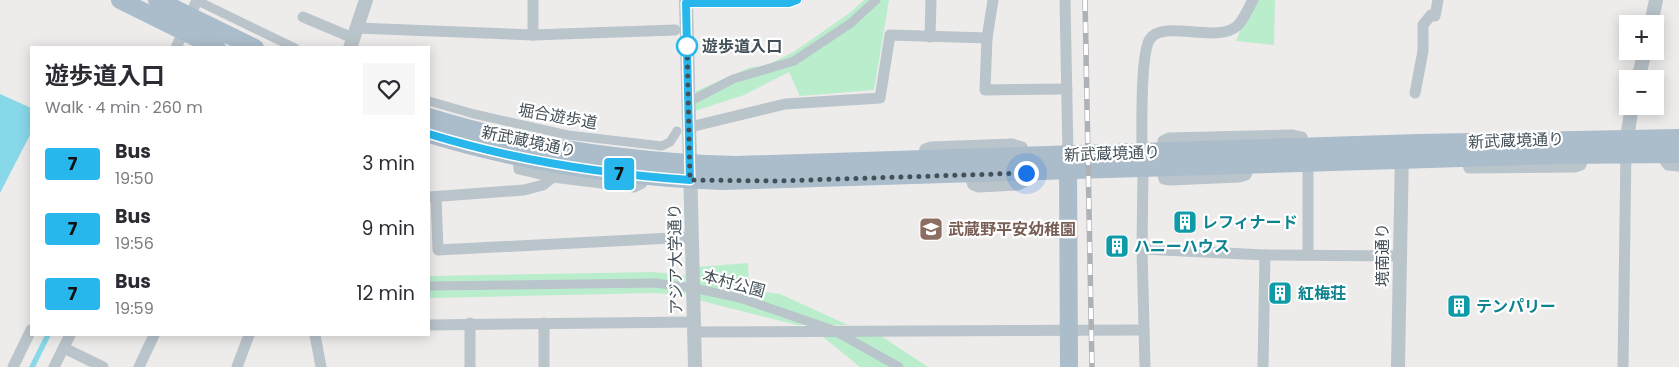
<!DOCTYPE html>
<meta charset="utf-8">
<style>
:root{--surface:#fff;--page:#f7f7f7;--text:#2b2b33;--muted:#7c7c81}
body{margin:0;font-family:Poppins,"Noto Sans JP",sans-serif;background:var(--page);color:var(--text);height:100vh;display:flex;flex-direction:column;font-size:19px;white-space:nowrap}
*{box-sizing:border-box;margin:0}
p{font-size:16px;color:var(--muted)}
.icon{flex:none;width:28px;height:28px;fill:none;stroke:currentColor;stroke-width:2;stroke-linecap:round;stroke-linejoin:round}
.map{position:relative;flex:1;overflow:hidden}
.side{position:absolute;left:30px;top:46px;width:400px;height:290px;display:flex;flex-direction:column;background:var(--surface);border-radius:0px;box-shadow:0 2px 12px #0003}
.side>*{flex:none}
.badge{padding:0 10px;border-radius:4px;font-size:18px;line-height:32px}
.controls{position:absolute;left:1619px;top:15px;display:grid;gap:10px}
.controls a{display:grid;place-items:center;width:45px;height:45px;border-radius:0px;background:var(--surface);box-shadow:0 2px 12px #0003;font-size:25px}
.you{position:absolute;width:25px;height:25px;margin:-12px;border:4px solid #fff;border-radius:50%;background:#1a73e8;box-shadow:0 0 0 8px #1a73e833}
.map>.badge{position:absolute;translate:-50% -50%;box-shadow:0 0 0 2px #fff}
.round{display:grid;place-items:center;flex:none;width:52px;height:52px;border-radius:0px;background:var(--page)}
.headline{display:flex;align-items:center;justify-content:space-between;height:85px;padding:0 15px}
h1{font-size:24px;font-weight:700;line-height:38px}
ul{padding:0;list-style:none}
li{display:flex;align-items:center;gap:15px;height:65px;padding:0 15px}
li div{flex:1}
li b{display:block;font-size:19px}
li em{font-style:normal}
li .badge{min-width:55px;font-weight:700;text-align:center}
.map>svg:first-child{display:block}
</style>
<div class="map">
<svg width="1679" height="367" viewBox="0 0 1679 367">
<rect width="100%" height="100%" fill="#eeebeb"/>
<g fill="#b9edcb">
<polygon points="864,0 889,0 874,90 800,96 789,72 744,95 695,111 696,91 751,67 766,66 795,51 851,12"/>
<polygon points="1253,0 1275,0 1274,45 1236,41"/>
<polygon points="748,263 749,290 780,294 848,325 797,325 698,300 697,267"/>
<polygon points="653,272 685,275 685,295 653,293 429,298 429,276"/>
<polygon points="822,336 881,336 928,367 860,367"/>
</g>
<g fill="#87d9e9">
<polygon points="0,94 31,108 31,133 0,193"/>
<polygon points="45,335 51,335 35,367 29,367"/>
</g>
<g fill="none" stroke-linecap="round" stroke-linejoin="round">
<g stroke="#bac4cb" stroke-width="9">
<polyline points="202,3 295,48"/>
<polyline points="429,101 474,114 568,135 662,146 670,142 677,131"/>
<polyline points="689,102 733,79 794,61 851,23 876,0"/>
<polyline points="429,286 655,283 693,288 740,298 833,330 899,367"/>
</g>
<g stroke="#bac4cb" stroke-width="11">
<polyline points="533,0 533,35"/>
<polyline points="993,0 987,38 985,90 1067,89"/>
<polyline points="1065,0 1068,155"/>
<polyline points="686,3 789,3 797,0"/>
<polyline points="303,17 353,38"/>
<polyline points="357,28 533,35 675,30"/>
<polyline points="930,37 931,0"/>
<polyline points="176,48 197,0"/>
<polyline points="1415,93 1423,51 1423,25 1431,15 1435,16 1438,0"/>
<polyline points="690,127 785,104 880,98 890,35 987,38"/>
<path d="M1142 152C1142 132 1140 53 1150 39 1163 19 1217 44 1237 26 1244 20 1248 8 1253 0"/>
<polyline points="1163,152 1163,141 1169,138 1293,135 1302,137 1305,147"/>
<polyline points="1661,155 1668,165 1679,166"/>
<polyline points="518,157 519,169 553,177 634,187 642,183 643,176"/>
<polyline points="1466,158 1469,168 1575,167 1581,165 1584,155"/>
<polyline points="922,160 925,149 931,147 1012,144 1022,147 1026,156"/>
<polyline points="1143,168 1142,249 1145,367"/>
<polyline points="1161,168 1164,179 1170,180 1239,177 1246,175 1250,165"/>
<polyline points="969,175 973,185 978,187 1018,185 1024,182 1026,173"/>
<polyline points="429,197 524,190 543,185 553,177"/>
<polyline points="436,197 438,250 691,237"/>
<polyline points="1142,249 1265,255 1399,256"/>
<polyline points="1308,255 1308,163"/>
<polyline points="470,323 470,367"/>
<polyline points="429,325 694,322"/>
<polyline points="694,332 1144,330"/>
<polyline points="315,335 321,367"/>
<polyline points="64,348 103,367"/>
<polyline points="13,367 31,330"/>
<polyline points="54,367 70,335"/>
<polyline points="139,367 154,335"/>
<polyline points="237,367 249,335"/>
<polyline points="544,367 544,323"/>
<polyline points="1263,367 1265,255"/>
<polyline points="1623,367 1626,149"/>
</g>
<g stroke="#bac4cb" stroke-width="14">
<polyline points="686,0 695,367"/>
<polyline points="1651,24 1656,0"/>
<polyline points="350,48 366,0"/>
<polyline points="1638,79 1645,51"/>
<polyline points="1627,138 1632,106"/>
<polyline points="1398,367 1402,150"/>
</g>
<g stroke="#abbccb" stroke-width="18">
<polyline points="120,0 217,48"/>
<polyline points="157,0 255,48"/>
<path d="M429 117C529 148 632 162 736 165L1418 143 1679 138"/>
<path d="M429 134C524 163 621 177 721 181L1559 155 1679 154"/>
<polyline points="1068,160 1069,367"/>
</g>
<g stroke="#aeb1b6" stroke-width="5.5">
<polyline id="rail" points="1085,0 1092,367"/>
</g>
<use href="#rail" stroke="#fff" stroke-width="4" stroke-dasharray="11" stroke-linecap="butt"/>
</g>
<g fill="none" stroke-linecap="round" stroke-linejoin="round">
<g stroke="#fff" stroke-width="11">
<path id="line" d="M429 134C514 160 602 174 690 180L686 3H789L797 0"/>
</g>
<use href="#line" stroke="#28b7ed" stroke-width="8"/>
<polyline stroke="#445058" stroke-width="5" stroke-dasharray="0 9" points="687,46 687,43 690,180 777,181 1026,173"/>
</g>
<defs>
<g id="building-square" transform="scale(1.25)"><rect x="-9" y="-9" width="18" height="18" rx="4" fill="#0f9aa8" stroke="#fff"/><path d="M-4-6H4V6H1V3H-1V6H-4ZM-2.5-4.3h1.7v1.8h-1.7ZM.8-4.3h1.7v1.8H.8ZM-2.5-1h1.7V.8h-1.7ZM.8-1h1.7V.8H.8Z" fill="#fff"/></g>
<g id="school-square" transform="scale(1.25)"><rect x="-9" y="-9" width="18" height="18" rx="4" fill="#8d6e63" stroke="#fff"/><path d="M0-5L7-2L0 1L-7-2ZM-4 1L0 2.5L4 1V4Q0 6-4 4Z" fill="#fff"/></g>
</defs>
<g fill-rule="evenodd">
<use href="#building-square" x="1185" y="222"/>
<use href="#school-square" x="931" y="229"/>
<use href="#building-square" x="1117" y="246"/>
<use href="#building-square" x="1280" y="293"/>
<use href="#building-square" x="1459" y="306"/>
</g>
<circle fill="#fff" stroke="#28b7ed" stroke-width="2.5" cx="687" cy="46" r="10"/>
<g text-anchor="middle" stroke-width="4.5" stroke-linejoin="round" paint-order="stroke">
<g font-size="16" font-weight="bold" fill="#445058" stroke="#fff" text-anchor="start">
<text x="702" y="52">遊歩道入口</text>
</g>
<g font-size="16" fill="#445058" stroke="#fff">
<text transform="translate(558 116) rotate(10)" y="6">堀合遊歩道</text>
<text transform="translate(1516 140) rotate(-2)" y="6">新武蔵境通り</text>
<text transform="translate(529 141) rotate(12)" y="6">新武蔵境通り</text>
<text transform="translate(1112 153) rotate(-2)" y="6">新武蔵境通り</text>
<text transform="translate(1382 255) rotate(-90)" y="6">境南通り</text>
<text transform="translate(675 259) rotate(-91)" y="6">アジア大学通り</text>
<text transform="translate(734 283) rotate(15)" y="6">本村公園</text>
</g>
<g font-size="16" font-weight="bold" fill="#0d838f" stroke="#fff" text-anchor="start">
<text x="1202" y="228">レフィナード</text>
<text x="1134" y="252">ハニーハウス</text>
<text x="1298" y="299">紅梅荘</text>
<text x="1476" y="312">テンパリー</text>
</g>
<g font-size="16" font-weight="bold" fill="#785e54" stroke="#fff" text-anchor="start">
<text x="948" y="235">武蔵野平安幼稚園</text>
</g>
</g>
</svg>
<div class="controls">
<a>+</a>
<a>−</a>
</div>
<div class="you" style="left:1026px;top:173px"></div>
<b class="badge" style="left:619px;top:174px;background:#28b7ed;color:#111">7</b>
<section class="side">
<div class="headline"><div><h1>遊歩道入口</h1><p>Walk · 4 min · 260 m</p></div><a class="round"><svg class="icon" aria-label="heart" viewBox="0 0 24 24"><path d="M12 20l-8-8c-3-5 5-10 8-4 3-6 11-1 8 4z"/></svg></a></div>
<ul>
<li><span class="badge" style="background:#28b7ed;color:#111">7</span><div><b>Bus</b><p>19:50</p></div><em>3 min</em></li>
<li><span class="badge" style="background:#28b7ed;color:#111">7</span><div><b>Bus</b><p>19:56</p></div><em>9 min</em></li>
<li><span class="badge" style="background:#28b7ed;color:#111">7</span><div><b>Bus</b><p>19:59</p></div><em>12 min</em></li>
</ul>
</section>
</div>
